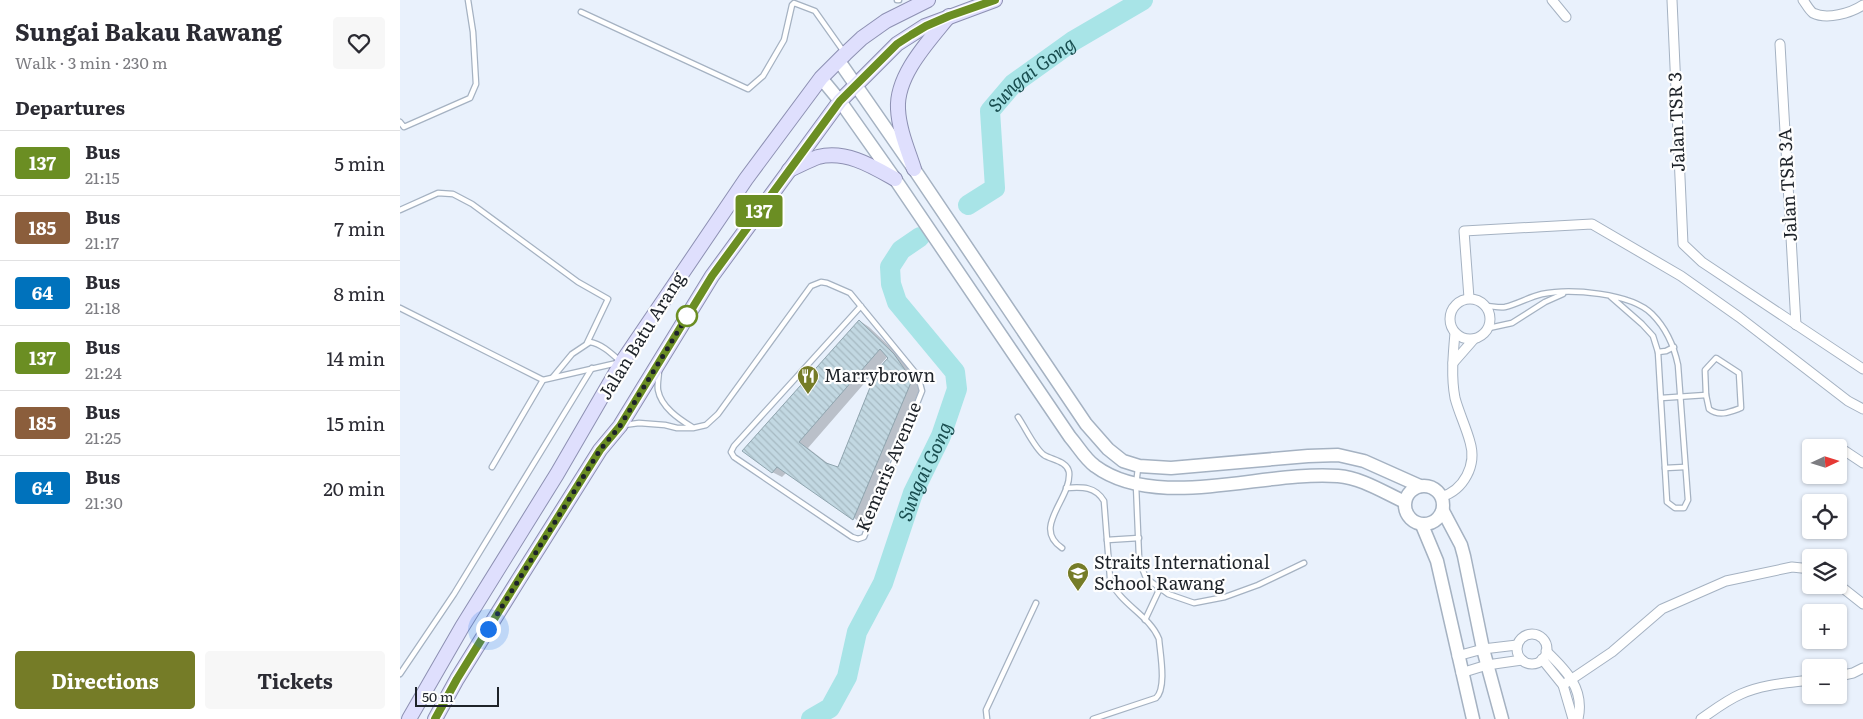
<!DOCTYPE html>
<meta charset="utf-8">
<style>
:root{--surface:#fff;--page:#f7f7f7;--text:#2b2b33;--muted:#7c7c81;--line:#e1e1e2;--accent:#757c27}
body{margin:0;font-family:Literata,serif;background:var(--page);color:var(--text);height:100vh;display:flex;flex-direction:column;font-size:19px;white-space:nowrap}
*{box-sizing:border-box;margin:0}
p{font-size:16px;color:var(--muted)}
.icon{flex:none;width:28px;height:28px;fill:none;stroke:currentColor;stroke-width:2;stroke-linecap:round;stroke-linejoin:round}
.map{position:relative;flex:1;overflow:hidden}
.details{display:flex;flex-direction:column;background:var(--surface);width:400px}
.details>*{flex:none}
.badge{padding:0 10px;border-radius:4px;font-size:18px;line-height:32px}
.needle{width:32px;rotate:86deg}
.fabs{position:absolute;left:1402px;top:439px;display:grid;gap:10px}
.fabs a{display:grid;place-items:center;width:45px;height:45px;border-radius:5px;background:var(--surface);box-shadow:0 1px 4px #0004;font-size:25px}
.scale{position:absolute;left:15px;bottom:12px;width:84px;box-sizing:border-box;padding-left:5px;border:2px solid #1e2329;border-top:0;font-size:14px;line-height:18px;white-space:nowrap;color:#1e2329;-webkit-text-stroke:4px #fefefe;paint-order:stroke}
.you{position:absolute;width:25px;height:25px;margin:-12px;border:4px solid #fff;border-radius:50%;background:#1a73e8;box-shadow:0 0 0 8px #1a73e833}
.map>.badge{position:absolute;translate:-50% -50%;box-shadow:0 0 0 2px #fff}
h2{padding:0 15px;font-size:19px;line-height:45px}
.round{display:grid;place-items:center;flex:none;width:52px;height:52px;border-radius:5px;background:var(--page)}
.overview{display:flex;align-items:center;justify-content:space-between;height:85px;padding:0 15px}
h1{font-size:24px;font-weight:700;line-height:38px}
.button{display:flex;gap:10px;margin-top:auto;padding:10px 15px}
.button a{flex:1;height:58px;border-radius:5px;background:var(--accent);color:#fff;font-size:20px;font-weight:700;line-height:58px;text-align:center}
.button a+a{background:var(--page);color:var(--text)}
ul{padding:0;list-style:none}
li{display:flex;align-items:center;gap:15px;height:65px;padding:0 15px;border-top:1px solid var(--line)}
li div{flex:1}
li b{display:block;font-size:19px}
li em{font-style:normal}
li .badge{min-width:55px;font-weight:700;text-align:center}
main{display:flex;flex:1;min-height:0}
.map>svg:first-child{display:block}
</style>
<main>
<section class="details">
<div class="overview"><div><h1>Sungai Bakau Rawang</h1><p>Walk · 3 min · 230 m</p></div><a class="round"><svg class="icon" aria-label="heart" viewBox="0 0 24 24"><path d="M12 20l-8-8c-3-5 5-10 8-4 3-6 11-1 8 4z"/></svg></a></div>
<h2>Departures</h2>
<ul>
<li><span class="badge" style="background:#6b8e23;color:#fff">137</span><div><b>Bus</b><p>21:15</p></div><em>5 min</em></li>
<li><span class="badge" style="background:#8b5e3c;color:#fff">185</span><div><b>Bus</b><p>21:17</p></div><em>7 min</em></li>
<li><span class="badge" style="background:#0072bc;color:#fff">64</span><div><b>Bus</b><p>21:18</p></div><em>8 min</em></li>
<li><span class="badge" style="background:#6b8e23;color:#fff">137</span><div><b>Bus</b><p>21:24</p></div><em>14 min</em></li>
<li><span class="badge" style="background:#8b5e3c;color:#fff">185</span><div><b>Bus</b><p>21:25</p></div><em>15 min</em></li>
<li><span class="badge" style="background:#0072bc;color:#fff">64</span><div><b>Bus</b><p>21:30</p></div><em>20 min</em></li>
</ul>
<div class="button"><a>Directions</a><a>Tickets</a></div>
</section>
<div class="map">
<svg width="1463" height="719" viewBox="0 0 1463 719">
<defs>
<pattern id="building-back-hatch" width="6" height="6" patternUnits="userSpaceOnUse" patternTransform="scale(1.25)"><rect width="6" height="6" fill="#c2d8e2"/><path d="M-1 5l2 2M0 0l6 6M5-1l2 2" fill="none" stroke="#a6b9c2"/></pattern>
</defs>
<rect width="100%" height="100%" fill="#e9f1fc"/>
<path fill="#0003" fill-rule="evenodd" d="M460 321 469 327 504 360 521 386 463 524 386 473 382 477 372 472ZM488 356 490 358 439 468 430 465 408 448Z"/>
<g fill="none" stroke-linecap="round" stroke-linejoin="round">
<g stroke="#a8e4e7" stroke-width="20">
<path id="s1" d="M568 205 595 188 590 111 613 84 673 41 743 0"/>
<path id="s2" d="M411 719 430 708 447 677 457 632 483 583 513 493 541 436 557 389 555 372 497 302 491 284 490 267 501 250 520 237"/>
</g>
</g>
<path fill="url(#building-back-hatch)" stroke="#8fa4ae" fill-rule="evenodd" d="M459 320 494 354 512 380 453 520 377 467 372 473 342 451ZM480 349 488 358 477 370 438 467 426 463 399 442Z"/>
<g fill="none" stroke-linecap="round" stroke-linejoin="round">
<g stroke="#a5b2c2" stroke-width="7">
<g id="lane">
<polyline points="497,0 499,0"/>
<polyline points="181,12 348,89 363,76 384,40 392,5 394,3 415,11 444,52"/>
<polyline points="0,122 4,127 70,98 76,84 73,32 68,0"/>
<polyline points="0,210 38,193 53,194 72,204 178,282 208,299 187,343"/>
<path d="M1086 306C1092 306 1099 308 1105 307 1118 304 1129 297 1142 294 1170 288 1231 293 1252 314 1267 329 1274 346 1278 365L1288 500 1284 508H1275L1267 502 1258 352 1253 336 1242 324 1210 296"/>
<polyline points="0,308 143,380 217,363"/>
<polyline points="1089,328 1112,323 1145,302 1163,294"/>
<polyline points="1258,352 1266,351 1274,347"/>
<path d="M1316 358 1339 373 1341 408C1330 412 1319 417 1309 409L1306 395 1305 370Z"/>
<path d="M259 370C259 376 257 384 258 390 261 407 279 419 292 427"/>
<path d="M153 377 172 354 190 342C202 344 212 354 221 362"/>
<polyline points="1261,398 1306,395"/>
<path d="M618 417C625 427 635 449 644 455 652 460 667 461 669 472 672 499 631 527 662 548"/>
<polyline points="224,425 239,423 265,425 277,428 293,428 306,425 318,414 411,286 421,282 427,283 450,293 518,376 522,391 464,537 458,539 452,537 334,457 331,452 334,446 461,306"/>
<polyline points="92,467 143,380"/>
<polyline points="738,468 736,485 739,557 742,568 746,578 768,594 794,603 825,597 858,585 904,563"/>
<polyline points="1265,468 1285,467"/>
<path d="M666 488C682 487 695 486 704 501L710 578C718 604 749 614 759 639 760 653 767 688 756 698L693 719"/>
<polyline points="707,540 739,538"/>
<polyline points="745,620 760,588"/>
<polyline points="0,674 54,594 192,368"/>
<polyline points="587,719 586,710 636,603"/>
</g>
</g>
<g stroke="#a5b2c2" stroke-width="11">
<g id="street">
<polyline points="1152,0 1166,17"/>
<polyline points="1272,0 1283,244 1302,262 1463,369"/>
<path d="M1403 0C1406 4 1409 10 1413 13 1427 20 1451 13 1463 5"/>
<polyline points="1380,44 1396,325"/>
<polyline points="1069,298 1064,231 1192,224 1281,276 1339,317 1448,401 1463,409"/>
<circle cx="1070" cy="319" r="20"/>
<polyline points="1053,363 1074,339"/>
<polyline points="1445,451 1463,463"/>
<path d="M1041 497C1064 490 1077 465 1070 442 1066 427 1059 413 1055 398 1051 377 1053 355 1055 333"/>
<polyline points="1439,585 1463,604"/>
<circle cx="1132" cy="649" r="15"/>
<path d="M1146 651C1166 670 1185 689 1178 719"/>
<polyline points="1057,656 1083,649 1117,645"/>
<polyline points="1142,659 1163,685 1173,719"/>
<polyline points="1061,673 1087,665 1122,660"/>
<polyline points="1439,676 1453,673 1463,668"/>
<polyline points="1163,685 1212,652 1262,609 1326,581 1392,567 1411,569"/>
<path d="M1301 719C1314 710 1327 700 1341 694 1363 684 1388 683 1411 680"/>
</g>
</g>
<g stroke="#a5b2c2" stroke-width="15">
<g id="secondary">
<polyline points="439,61 514,169 686,424 708,449 723,461 739,466 771,468 908,456 938,455 964,461 1020,486"/>
<path d="M421 78 440 101 495 179 670 437C678 446 685 459 695 466 757 512 865 470 938 476 962 478 983 492 1005 502"/>
<circle cx="1024" cy="505" r="19"/>
<polyline points="1043,511 1061,545 1064,556 1083,649 1102,719"/>
<polyline points="1022,525 1037,561 1073,719"/>
</g>
</g>
<g stroke="#8d90b2" stroke-width="16">
<g id="primary">
<path d="M514 169C508 150 499 130 498 109 496 75 529 41 549 16"/>
<path d="M389 170C399 166 409 160 418 157 446 150 472 166 495 179"/>
<polyline points="9,719 62,627 157,474 222,362 346,179 421,78 445,54 462,38 486,21 528,0"/>
<polyline points="35,719 57,679 119,579 200,450 220,426 312,276 440,101 497,44 525,26 595,0"/>
</g>
</g>
<use href="#lane" stroke="#fff" stroke-width="4.5"/>
<use href="#street" stroke="#fff" stroke-width="9"/>
<use href="#secondary" stroke="#fff" stroke-width="12"/>
<use href="#primary" stroke="#dfdffd" stroke-width="14"/>
</g>
<g fill="none" stroke-linecap="round" stroke-linejoin="round">
<g stroke="#fff" stroke-width="11">
<polyline id="line" points="35,719 57,679 119,579 200,450 220,426 312,276 440,101 497,44 511,35 526,26 549,16 595,0"/>
</g>
<use href="#line" stroke="#6b8e23" stroke-width="8"/>
<polyline stroke="#1e2329" stroke-width="5" stroke-dasharray="0 9" points="88,629 200,450 220,426 291,310 287,316"/>
</g>
<defs>
<g id="restaurant-pin" transform="scale(1.125)"><path d="M0 17L-7.5 6A9.5 9.5 0 1 1 7.5 6Z" fill="#757c27" stroke="#fefefe"/><path d="M-5-6h1v4h1v-4h1v4h1v-4h1v5L-1.5 .5V6h-2V.5L-5-1ZM5-6V6H3V1.5H1.5Q1.5-4 5-6Z" fill="#fff"/></g>
<g id="school-pin" transform="scale(1.125)"><path d="M0 17L-7.5 6A9.5 9.5 0 1 1 7.5 6Z" fill="#757c27" stroke="#fefefe"/><path d="M0-5L7-2L0 1L-7-2ZM-4 1L0 2.5L4 1V4Q0 6-4 4Z" fill="#fff"/></g>
</defs>
<g fill-rule="evenodd">
<use href="#restaurant-pin" x="408" y="376"/>
<use href="#school-pin" x="678" y="573"/>
</g>
<circle fill="#fff" stroke="#6b8e23" stroke-width="2.5" cx="287" cy="316" r="10"/>
<g text-anchor="middle" stroke-width="4.5" stroke-linejoin="round" paint-order="stroke">
<g font-size="18" fill="#1e2329" stroke="#fefefe">
<text transform="translate(1277 122) rotate(-92)" y="6">Jalan TSR 3</text>
<text transform="translate(1388 185) rotate(-93)" y="6">Jalan TSR 3A</text>
<text transform="translate(242 336) rotate(-58)" y="6">Jalan Batu Arang</text>
<text transform="translate(489 467) rotate(-67)" y="6">Kemaris Avenue</text>
</g>
<g font-size="18" fill="#1e2329" stroke="#fefefe" text-anchor="start">
<text x="424" y="382">Marrybrown</text>
<text x="694" y="569">Straits International<tspan x="694" dy="21">School Rawang</tspan></text>
</g>
<g font-size="19" font-style="italic" fill="#194e50" stroke="#fefefe">
<text dy="7" stroke="none"><textPath href="#s1" startOffset="165">Sungai Gong</textPath></text>
<text dy="7" stroke="none"><textPath href="#s2" startOffset="278">Sungai Gong</textPath></text>
</g>
</g>
</svg>
<div class="fabs">
<a><svg class="needle" viewBox="-14 -14 28 28"><path d="M0-13l5 13h-10z" fill="#e53935"/><path d="M0 13l5-13h-10z" fill="#7c7c81"/></svg></a>
<a><svg class="icon" aria-label="locate" viewBox="0 0 24 24"><circle cx="12" cy="12" r="6"/><path d="M12 2v4M12 18v4M2 12h4M18 12h4"/></svg></a>
<a><svg class="icon" aria-label="layers" viewBox="0 0 24 24"><path d="M12 4l9 5-9 5-9-5zM3 14l9 5 9-5"/></svg></a>
<a>+</a>
<a>−</a>
</div>
<div class="scale">50 m</div>
<div class="you" style="left:88px;top:629px"></div>
<b class="badge" style="left:359px;top:211px;background:#6b8e23;color:#fff">137</b>
</div>
</main>
